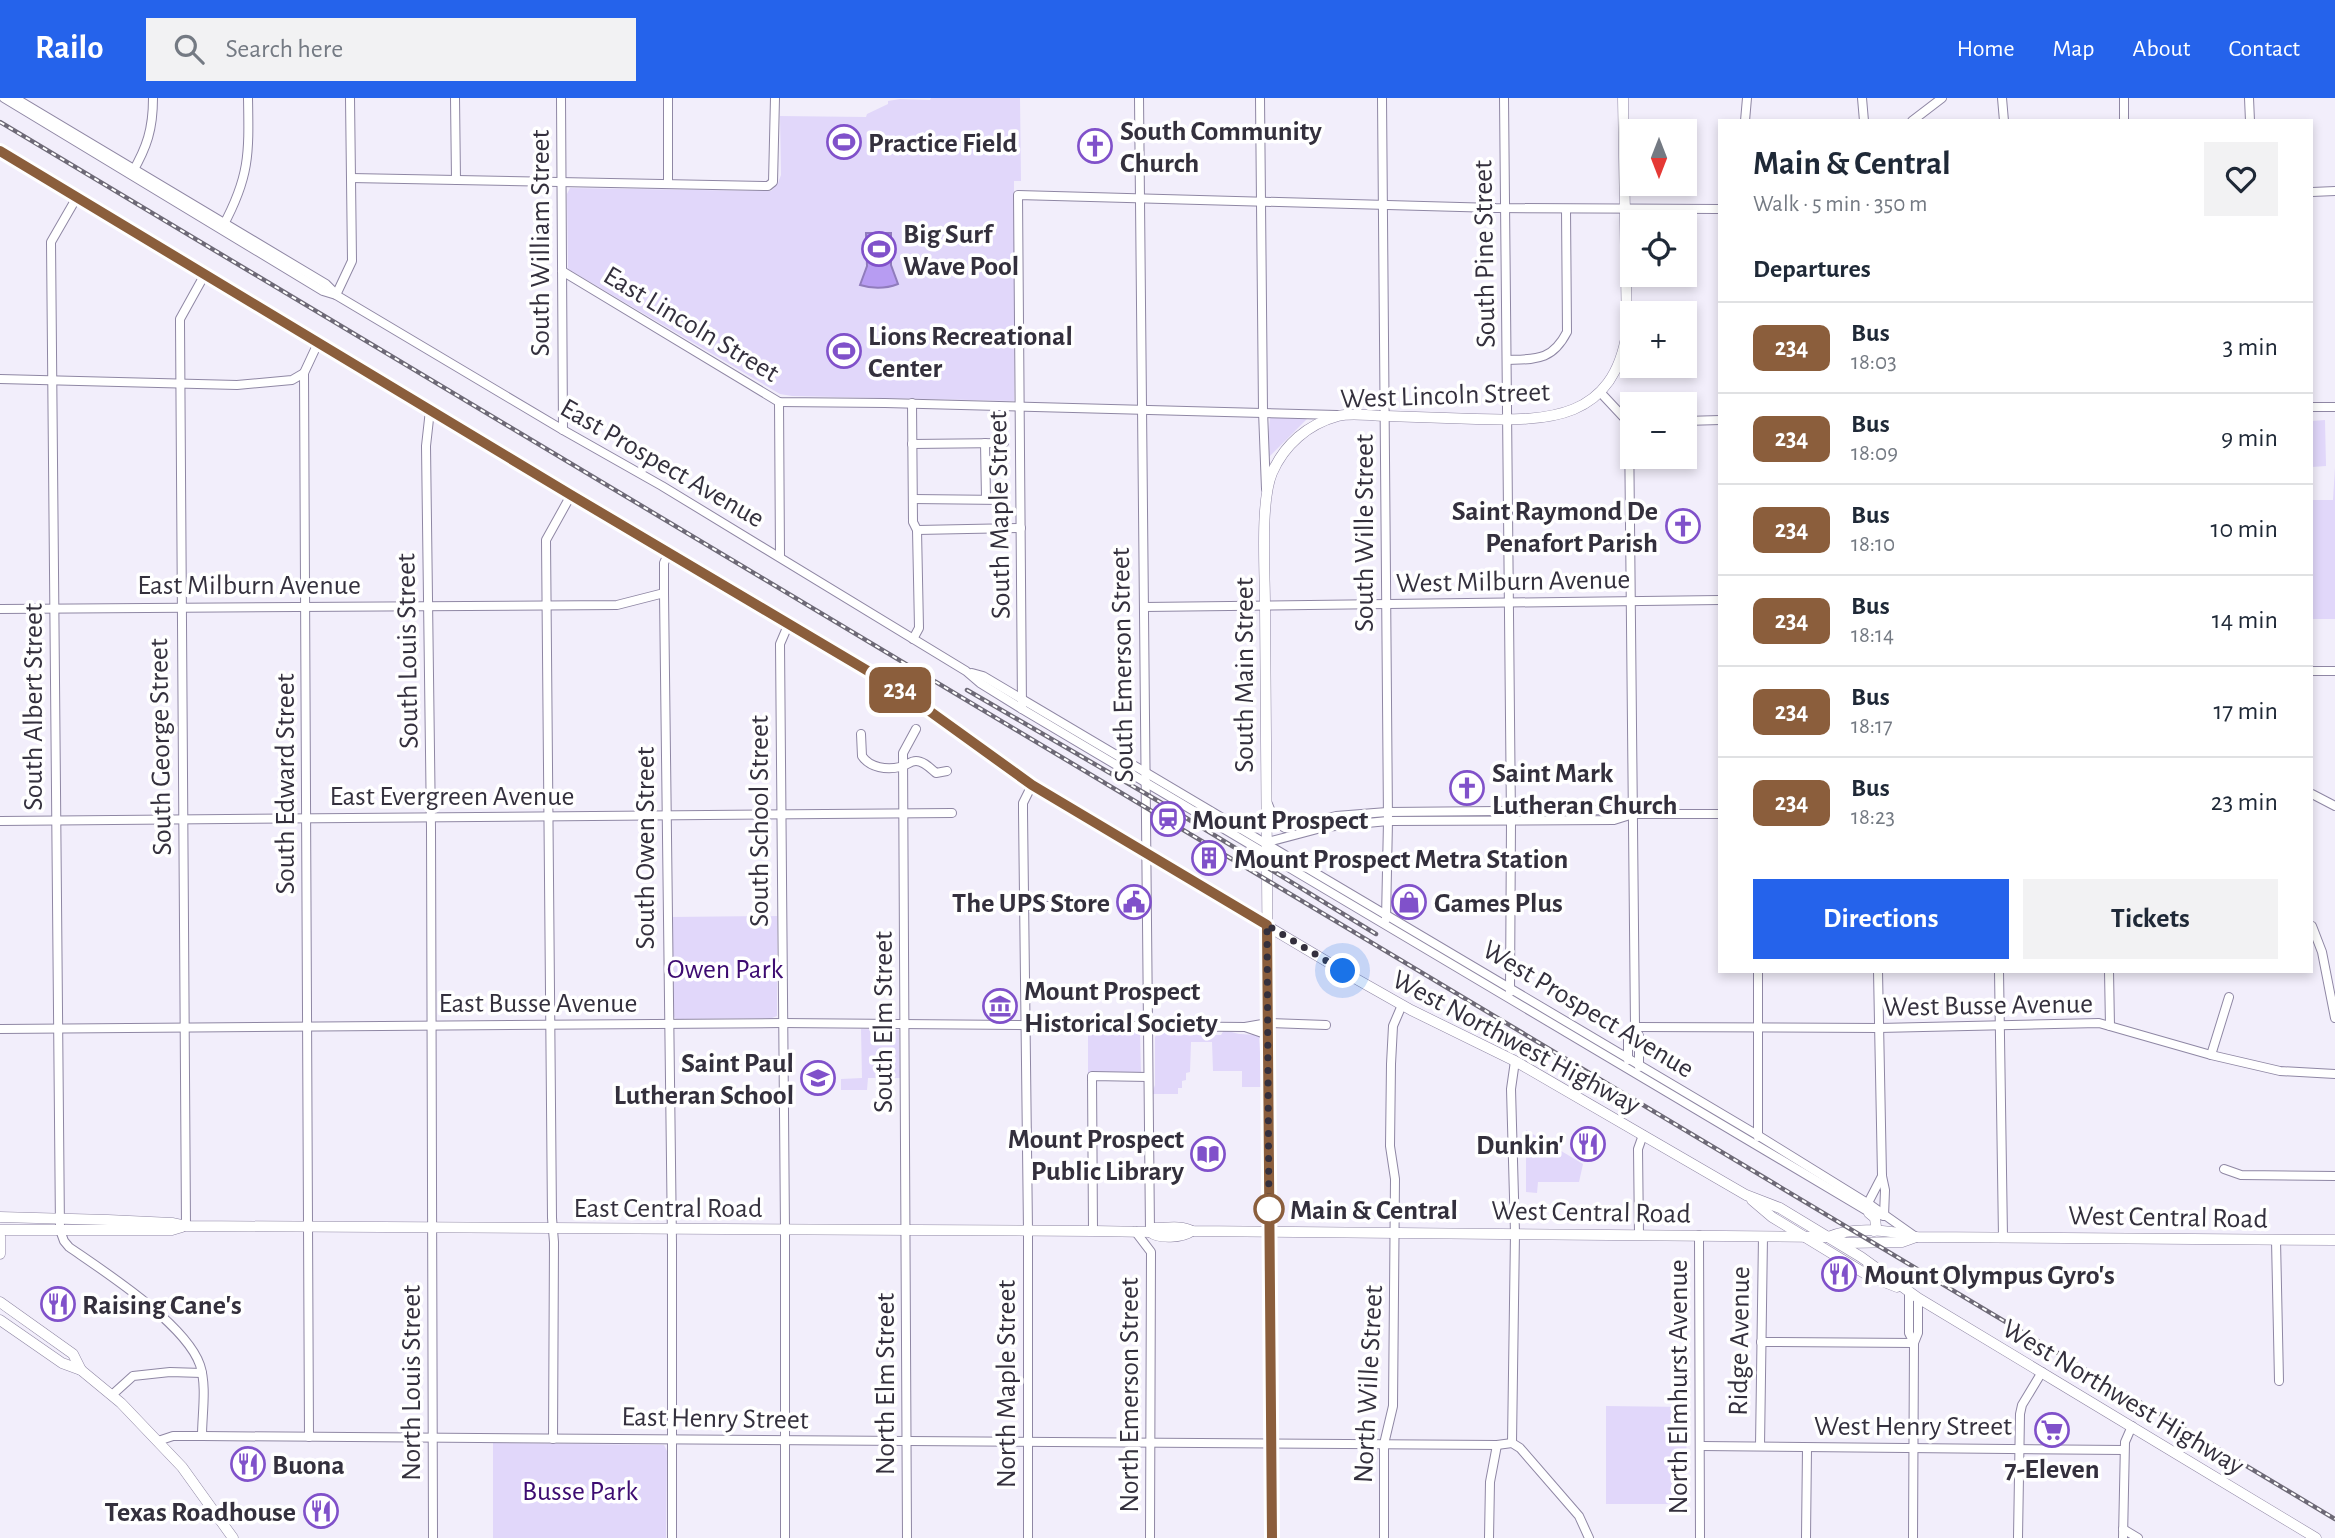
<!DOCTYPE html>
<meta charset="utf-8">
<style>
:root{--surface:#fff;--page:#f2f2f3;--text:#1f2937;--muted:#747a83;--line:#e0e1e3;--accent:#2563eb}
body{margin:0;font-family:"Alegreya Sans",sans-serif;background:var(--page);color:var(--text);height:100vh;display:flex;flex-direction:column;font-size:26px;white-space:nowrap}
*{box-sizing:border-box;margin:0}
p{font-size:23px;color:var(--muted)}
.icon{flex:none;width:38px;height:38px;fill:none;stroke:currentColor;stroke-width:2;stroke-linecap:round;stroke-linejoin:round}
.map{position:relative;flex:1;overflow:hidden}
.drawer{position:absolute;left:1718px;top:21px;width:595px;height:854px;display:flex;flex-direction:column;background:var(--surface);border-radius:0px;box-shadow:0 4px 10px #0003}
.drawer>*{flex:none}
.badge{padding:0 14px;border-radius:10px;font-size:24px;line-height:46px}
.needle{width:46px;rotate:180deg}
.buttons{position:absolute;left:1620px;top:21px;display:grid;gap:14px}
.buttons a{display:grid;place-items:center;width:77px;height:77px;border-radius:0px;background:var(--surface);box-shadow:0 4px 10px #0003;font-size:35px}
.you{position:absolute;width:35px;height:35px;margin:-18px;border:5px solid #fff;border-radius:50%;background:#1a73e8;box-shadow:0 0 0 10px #1a73e833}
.map>.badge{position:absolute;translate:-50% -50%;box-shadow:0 0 0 4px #fff}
h2{padding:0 35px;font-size:26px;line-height:63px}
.round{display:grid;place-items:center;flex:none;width:74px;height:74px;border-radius:0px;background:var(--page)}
.overview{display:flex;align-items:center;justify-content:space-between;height:119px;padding:0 35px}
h1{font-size:33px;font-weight:700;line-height:52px}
.button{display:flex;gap:14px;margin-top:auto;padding:14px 35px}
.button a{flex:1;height:80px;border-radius:0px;background:var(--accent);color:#fff;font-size:28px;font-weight:700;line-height:80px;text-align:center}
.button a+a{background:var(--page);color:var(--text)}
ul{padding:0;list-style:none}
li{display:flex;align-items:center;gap:21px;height:91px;padding:0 35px;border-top:2px solid var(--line)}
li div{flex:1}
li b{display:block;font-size:26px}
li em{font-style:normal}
li .badge{min-width:77px;font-weight:700;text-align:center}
header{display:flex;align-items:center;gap:42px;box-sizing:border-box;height:98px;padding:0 35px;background:var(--accent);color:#fff}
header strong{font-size:33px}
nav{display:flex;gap:38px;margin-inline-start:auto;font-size:24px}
.search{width:490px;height:63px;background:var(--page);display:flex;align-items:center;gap:18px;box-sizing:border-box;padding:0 24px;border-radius:0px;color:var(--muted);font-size:26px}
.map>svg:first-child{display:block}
</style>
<header>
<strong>Railo</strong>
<div class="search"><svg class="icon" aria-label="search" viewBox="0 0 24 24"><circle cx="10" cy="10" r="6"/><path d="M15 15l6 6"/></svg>Search here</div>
<nav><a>Home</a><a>Map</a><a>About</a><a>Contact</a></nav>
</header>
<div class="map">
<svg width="2335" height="1440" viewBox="0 0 2335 1440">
<rect width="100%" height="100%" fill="#f2eefb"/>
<g fill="#e1d7fa">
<polygon points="931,0 1020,0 1021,83 1014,83 1014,303 792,298 780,296 568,171 567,96 570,90 771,93 778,85 781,77 780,18 866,19 867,16 888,6 888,3 900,1 930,2"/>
<polygon points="1270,318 1310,318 1267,361"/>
<polygon points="2325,322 2326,368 2312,369 2312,323"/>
<polygon points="2335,369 2335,521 2312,521 2312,402 2333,402"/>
<polygon points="777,818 777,918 772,920 676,921 672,917 671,819"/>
<polygon points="861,931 899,932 900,980 868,980 867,992 841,992 841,981 862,980"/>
<polygon points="1161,932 1168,932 1172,937 1221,937 1224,932 1239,936 1259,937 1262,989 1242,989 1242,973 1213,973 1212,944 1191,944 1190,974 1186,975 1186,982 1182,983 1182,990 1178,990 1178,996 1152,996 1155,987 1155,939"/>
<polygon points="1088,933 1140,934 1141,975 1088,975"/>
<polygon points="1526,1032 1583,1066 1579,1084 1538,1084 1537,1095 1526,1094"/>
<polygon points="1606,1308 1687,1309 1686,1406 1606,1406"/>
<polygon points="493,1345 664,1347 667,1353 666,1440 493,1440"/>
</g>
<path fill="#b79cf2" stroke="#907cbc" stroke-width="2" d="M866 135H891V167L898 186C885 191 873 191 860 187L867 168Z"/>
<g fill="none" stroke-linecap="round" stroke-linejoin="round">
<g stroke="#8f87a4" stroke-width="10">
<g id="minor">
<polyline points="4,0 323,193 336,197 563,332 662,388 966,573 980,585 1022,611 1869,1114 1884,1118"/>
<polyline points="15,0 326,186 334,194"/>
<polyline points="455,0 456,82"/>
<polyline points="561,0 563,332"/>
<polyline points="668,0 668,86"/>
<polyline points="1139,0 1150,1134"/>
<polyline points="1260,0 1263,313 1266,391"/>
<polyline points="1382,0 1388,723 1386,821"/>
<polyline points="1504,0 1511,723 1510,894"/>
<polyline points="1862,0 1864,23"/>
<polyline points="2002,0 2004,23"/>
<polyline points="2249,0 2250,23"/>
<polyline points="1745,23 1747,0"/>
<polyline points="1912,23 1942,0"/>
<polyline points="2124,23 2124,0"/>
<path d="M132 75C147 49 153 31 153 0"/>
<polyline points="351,80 768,88 773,84 775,0"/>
<polyline points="2312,94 2335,93"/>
<path d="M77 99 51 144 60 1132 64 1143 69 1149C105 1174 186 1226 200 1267 207 1288 202 1316 202 1338"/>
<path d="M223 128C250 78 249 55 248 0"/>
<polyline points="562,173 779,304 885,305 1337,317"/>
<polyline points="336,197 352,163 350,0"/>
<path d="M1507 262C1536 261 1552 263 1567 234L1566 111"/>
<polyline points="0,281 237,287 292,282 304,275"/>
<polyline points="1600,294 1629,325 1633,325"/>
<polyline points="779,304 780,459"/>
<polyline points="912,305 913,424 917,432 919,530 913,541"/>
<polyline points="2312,309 2335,309"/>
<polyline points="430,312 426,348 431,730 433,1440"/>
<polyline points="1685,323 1720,322"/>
<polyline points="1629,325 1635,929 1639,938 1639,969"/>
<polyline points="985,345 986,401"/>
<polyline points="912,346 1004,345"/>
<polyline points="913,401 1004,402"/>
<polyline points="917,432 1021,430"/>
<polyline points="669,454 664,465 664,495 672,1145 672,1440"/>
<polyline points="1144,509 1720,502"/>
<polyline points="0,511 617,507 664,495"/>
<polyline points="2312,573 2335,573"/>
<polyline points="972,575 983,578 1759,1038 1872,1108 1913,1137"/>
<polyline points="1022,611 1018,97 1496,110 1720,111"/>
<path d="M861 636 862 658C870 670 887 672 900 669 906 668 910 663 916 663 924 663 931 671 936 675L947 673"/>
<polyline points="2312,696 2335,708"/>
<polyline points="1268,706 1275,724 1285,730 1336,718 1387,714 1613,712 1633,716 1720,716"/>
<polyline points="0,723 952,715"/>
<polyline points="1268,744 1325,729 1388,723 1614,722 1630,717"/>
<polyline points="1025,808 1062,808"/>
<polyline points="2312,828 2322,854 2335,920"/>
<polyline points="1758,873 1758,1039"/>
<polyline points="1878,873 1882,1078 1885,1092 1884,1118"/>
<polyline points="1999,873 2003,1139"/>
<polyline points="2109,873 2110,928"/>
<polyline points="1245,929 1268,937"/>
<polyline points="1635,929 1879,930 2099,925 2211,957 2280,973 2335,976"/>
<polyline points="0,931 782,925 1245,929 1268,925 1326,927"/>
<polyline points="2211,957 2229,899"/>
<polyline points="1628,962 1628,937 1635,929"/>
<polyline points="2224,1071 2241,1077 2335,1078"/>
<polyline points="1868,1105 1882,1078"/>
<polyline points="186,1128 180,225 180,221 205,176"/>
<polyline points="1093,1133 1092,978 1148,979"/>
<polyline points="1135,1133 1151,1154 1150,1440"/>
<polyline points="1639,1137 1638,1051 1643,1037"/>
<polyline points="1699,1137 1700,1440"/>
<polyline points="2276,1142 2279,1283"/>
<polyline points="1909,1194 1909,1235 1914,1245 1913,1440"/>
<polyline points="1761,1244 1914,1245"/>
<polyline points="1914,1245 1918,1235 1918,1200"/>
<polyline points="112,1297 133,1278 170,1274 202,1275"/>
<polyline points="309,1339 304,275 318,245"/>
<polyline points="553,1341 554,1144 552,1120 546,442 571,397"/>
<polyline points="158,1343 173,1338 202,1338 1497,1347 1512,1345 1520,1350 1579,1418 1589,1440"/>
<polyline points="1512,1345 1515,1135 1511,991 1515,963"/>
<polyline points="1701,1348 2124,1352"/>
<polyline points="1760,1348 1763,1138"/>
<polyline points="2123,1431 2138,1440"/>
<polyline points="785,1440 785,1132 780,546 789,525"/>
<polyline points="907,1440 903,655 916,631"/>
<polyline points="1028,1440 1028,1133 1023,714 1023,705 1032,687"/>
<polyline points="1384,1440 1384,1346 1393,1308 1395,1081 1390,1048 1391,966 1393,928 1402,907"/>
<polyline points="1489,1440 1490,1384 1497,1347"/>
<polyline points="1806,1440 1807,1350"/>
<polyline points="2018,1440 2020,1316 2022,1307 2042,1274"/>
<polyline points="2123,1440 2125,1344 2132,1328"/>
</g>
</g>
<g stroke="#8f87a4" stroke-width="11">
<g id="major">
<polyline points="0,53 571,397 884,583 1032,687 1146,756 1358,882 1411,912 1515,963 1746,1097 1780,1110 1861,1159 1918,1200 2316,1440"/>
<polyline points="1752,1102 1772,1119 1869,1178 1897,1189"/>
<polyline points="1869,1115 1875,1120 1876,1129 1874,1133"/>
<path d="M0 1119 108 1122 172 1125 186 1128 1093 1133 1150 1134C1159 1141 1182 1140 1192 1133"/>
<polyline points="0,1132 172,1132 182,1129"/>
<path d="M1150 1134 1154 1130C1166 1130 1182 1127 1192 1133L1826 1139"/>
<polyline points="0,1138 0,1156"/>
<path d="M1828 1139C1854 1128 1889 1132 1916 1139L2335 1142"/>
<polyline points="1840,1143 1846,1145 1902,1144 1916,1139"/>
<polyline points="0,1204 73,1256 81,1272"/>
<polyline points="0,1222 62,1265 81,1272 121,1305 182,1369 233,1440"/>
<path d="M1272 1440 1265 508C1265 474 1260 404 1272 375 1284 347 1308 326 1338 318 1352 314 1371 318 1386 318 1416 319 1446 320 1476 321 1549 323 1613 322 1627 234L1623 0"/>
</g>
</g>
<use href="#minor" stroke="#fff" stroke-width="8"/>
<use href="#major" stroke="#fff" stroke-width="10"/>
<g stroke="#6d6976" stroke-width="4.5">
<g id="rail">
<polyline points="0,24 2335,1421"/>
<polyline points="967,592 1160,704 1376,836"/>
</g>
</g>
<use href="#rail" stroke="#fff" stroke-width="2" stroke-dasharray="5" stroke-linecap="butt"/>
</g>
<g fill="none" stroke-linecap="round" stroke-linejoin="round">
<g stroke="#fff" stroke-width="16">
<polyline id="line" points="0,53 571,397 868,573 928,612 1032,687 1267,827 1272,1440"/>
</g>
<use href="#line" stroke="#8b5e3c" stroke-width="10"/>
<polyline stroke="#34303d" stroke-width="7" stroke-dasharray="0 12.6" points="1269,1111 1267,827 1343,873"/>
</g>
<defs>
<g id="stadium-ring" transform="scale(1.75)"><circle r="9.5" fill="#fff" stroke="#8051ca" stroke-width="1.5"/><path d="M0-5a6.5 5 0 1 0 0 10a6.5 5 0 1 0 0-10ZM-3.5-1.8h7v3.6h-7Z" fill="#8051ca"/></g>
<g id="church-ring" transform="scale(1.75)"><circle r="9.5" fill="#fff" stroke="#8051ca" stroke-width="1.5"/><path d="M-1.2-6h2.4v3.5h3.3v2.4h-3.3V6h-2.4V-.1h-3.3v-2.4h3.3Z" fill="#8051ca"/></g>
<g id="station-ring" transform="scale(1.75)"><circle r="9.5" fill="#fff" stroke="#8051ca" stroke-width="1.5"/><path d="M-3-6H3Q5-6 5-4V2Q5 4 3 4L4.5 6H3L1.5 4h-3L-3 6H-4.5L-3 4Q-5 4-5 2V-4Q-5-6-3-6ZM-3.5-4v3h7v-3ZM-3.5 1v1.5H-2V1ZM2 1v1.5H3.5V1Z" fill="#8051ca"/></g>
<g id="building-ring" transform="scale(1.75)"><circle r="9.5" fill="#fff" stroke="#8051ca" stroke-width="1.5"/><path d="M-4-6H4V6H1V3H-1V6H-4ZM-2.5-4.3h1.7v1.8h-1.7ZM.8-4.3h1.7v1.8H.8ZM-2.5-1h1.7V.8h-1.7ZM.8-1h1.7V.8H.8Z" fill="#8051ca"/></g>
<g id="civic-ring" transform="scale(1.75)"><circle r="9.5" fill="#fff" stroke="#8051ca" stroke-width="1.5"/><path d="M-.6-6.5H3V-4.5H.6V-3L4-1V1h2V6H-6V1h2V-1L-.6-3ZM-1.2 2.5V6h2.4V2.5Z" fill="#8051ca"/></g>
<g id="shop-ring" transform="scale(1.75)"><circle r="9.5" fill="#fff" stroke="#8051ca" stroke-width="1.5"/><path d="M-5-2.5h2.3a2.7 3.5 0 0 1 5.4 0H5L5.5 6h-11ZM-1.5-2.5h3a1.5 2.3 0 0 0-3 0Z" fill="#8051ca"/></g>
<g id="museum-ring" transform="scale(1.75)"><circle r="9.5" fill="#fff" stroke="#8051ca" stroke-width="1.5"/><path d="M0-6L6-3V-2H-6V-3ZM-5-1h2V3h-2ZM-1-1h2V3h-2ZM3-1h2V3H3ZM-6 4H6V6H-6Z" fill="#8051ca"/></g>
<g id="school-ring" transform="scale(1.75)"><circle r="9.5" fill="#fff" stroke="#8051ca" stroke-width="1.5"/><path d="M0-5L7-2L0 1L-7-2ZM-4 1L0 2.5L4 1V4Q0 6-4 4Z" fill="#8051ca"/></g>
<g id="restaurant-ring" transform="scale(1.75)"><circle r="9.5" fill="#fff" stroke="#8051ca" stroke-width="1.5"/><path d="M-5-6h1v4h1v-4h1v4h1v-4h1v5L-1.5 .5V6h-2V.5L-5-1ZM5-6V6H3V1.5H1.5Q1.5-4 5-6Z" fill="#8051ca"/></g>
<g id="library-ring" transform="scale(1.75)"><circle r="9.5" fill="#fff" stroke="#8051ca" stroke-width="1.5"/><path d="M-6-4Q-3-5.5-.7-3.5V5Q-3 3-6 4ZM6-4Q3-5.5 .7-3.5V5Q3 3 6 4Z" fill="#8051ca"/></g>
<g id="supermarket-ring" transform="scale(1.75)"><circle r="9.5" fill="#fff" stroke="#8051ca" stroke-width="1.5"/><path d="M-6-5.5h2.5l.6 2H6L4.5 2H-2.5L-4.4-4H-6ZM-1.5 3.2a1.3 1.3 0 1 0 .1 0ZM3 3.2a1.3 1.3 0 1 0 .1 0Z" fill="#8051ca"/></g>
</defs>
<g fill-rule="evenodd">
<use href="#stadium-ring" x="844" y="44"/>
<use href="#church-ring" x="1095" y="48"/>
<use href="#stadium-ring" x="879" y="151"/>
<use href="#stadium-ring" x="844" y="253"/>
<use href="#church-ring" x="1683" y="428"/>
<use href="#church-ring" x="1467" y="690"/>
<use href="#station-ring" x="1168" y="721"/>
<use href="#building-ring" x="1209" y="760"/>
<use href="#civic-ring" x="1134" y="804"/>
<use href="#shop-ring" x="1409" y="804"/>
<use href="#museum-ring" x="1000" y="908"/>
<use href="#school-ring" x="818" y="980"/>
<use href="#restaurant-ring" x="1588" y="1046"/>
<use href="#library-ring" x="1208" y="1056"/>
<use href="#restaurant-ring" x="1839" y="1176"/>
<use href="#restaurant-ring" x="58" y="1206"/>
<use href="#supermarket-ring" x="2052" y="1332"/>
<use href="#restaurant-ring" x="248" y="1366"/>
<use href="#restaurant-ring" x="321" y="1413"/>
</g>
<circle fill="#fff" stroke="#8b5e3c" stroke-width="3.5" cx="1269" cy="1111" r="14"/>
<g text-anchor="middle" stroke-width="7" stroke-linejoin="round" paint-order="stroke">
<g font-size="28" font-weight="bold" fill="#34303d" stroke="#fff" text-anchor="start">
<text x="1120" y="42">South Community<tspan x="1120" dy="32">Church</tspan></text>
<text x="868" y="54">Practice Field</text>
<text x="903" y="145">Big Surf<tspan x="903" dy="32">Wave Pool</tspan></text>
<text x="868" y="247">Lions Recreational<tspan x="868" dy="32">Center</tspan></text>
<text x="1658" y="422" text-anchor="end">Saint Raymond De<tspan x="1658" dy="32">Penafort Parish</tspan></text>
<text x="1492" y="684">Saint Mark<tspan x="1492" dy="32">Lutheran Church</tspan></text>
<text x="1192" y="731">Mount Prospect</text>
<text x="1234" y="770">Mount Prospect Metra Station</text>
<text x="1110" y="814" text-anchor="end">The UPS Store</text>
<text x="1434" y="814">Games Plus</text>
<text x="1024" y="902">Mount Prospect<tspan x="1024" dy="32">Historical Society</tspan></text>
<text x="794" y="974" text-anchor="end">Saint Paul<tspan x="794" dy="32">Lutheran School</tspan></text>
<text x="1184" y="1050" text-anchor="end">Mount Prospect<tspan x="1184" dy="32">Public Library</tspan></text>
<text x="1564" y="1056" text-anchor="end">Dunkin'</text>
<text x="1864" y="1186">Mount Olympus Gyro's</text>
<text x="82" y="1216">Raising Cane's</text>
<text x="272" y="1376">Buona</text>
<text x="2052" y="1380" text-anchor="middle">7-Eleven</text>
<text x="296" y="1423" text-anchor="end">Texas Roadhouse</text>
</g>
<g font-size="28" fill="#34303d" stroke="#fff">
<text transform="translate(539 145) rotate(-90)" y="10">South William Street</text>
<text transform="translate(1483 156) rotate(-91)" y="10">South Pine Street</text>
<text transform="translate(692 225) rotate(31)" y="10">East Lincoln Street</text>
<text transform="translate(1445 296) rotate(-2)" y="10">West Lincoln Street</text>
<text transform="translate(663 364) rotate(30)" y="10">East Prospect Avenue</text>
<text transform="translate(998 417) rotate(-91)" y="10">South Maple Street</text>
<text transform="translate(1363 435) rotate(-90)" y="10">South Wille Street</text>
<text transform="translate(1513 482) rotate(-1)" y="10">West Milburn Avenue</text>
<text x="249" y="496">East Milburn Avenue</text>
<text transform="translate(406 553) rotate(-91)" y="10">South Louis Street</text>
<text transform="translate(1121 567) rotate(-91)" y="10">South Emerson Street</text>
<text transform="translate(1243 577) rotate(-90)" y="10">South Main Street</text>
<text transform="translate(32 609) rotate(-90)" y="10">South Albert Street</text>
<text transform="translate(159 649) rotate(-91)" y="10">South George Street</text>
<text transform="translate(284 686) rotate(-90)" y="10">South Edward Street</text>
<text x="452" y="707">East Evergreen Avenue</text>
<text transform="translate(758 723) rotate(-90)" y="10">South School Street</text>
<text transform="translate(644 750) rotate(-90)" y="10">South Owen Street</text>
<text x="538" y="914">East Busse Avenue</text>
<text transform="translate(1988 906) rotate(-1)" y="10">West Busse Avenue</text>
<text transform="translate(1589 910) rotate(31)" y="10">West Prospect Avenue</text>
<text transform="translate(882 924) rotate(-90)" y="10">South Elm Street</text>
<text transform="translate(1517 943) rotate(28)" y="10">West Northwest Highway</text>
<text x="668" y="1119">East Central Road</text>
<text transform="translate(1591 1113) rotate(1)" y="10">West Central Road</text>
<text transform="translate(2168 1118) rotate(1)" y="10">West Central Road</text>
<text transform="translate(1738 1243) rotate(-89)" y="10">Ridge Avenue</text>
<text transform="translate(410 1285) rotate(-90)" y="10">North Louis Street</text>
<text transform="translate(884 1286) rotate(-90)" y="10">North Elm Street</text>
<text transform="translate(1005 1286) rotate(-90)" y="10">North Maple Street</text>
<text transform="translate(1367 1286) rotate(-87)" y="10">North Wille Street</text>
<text transform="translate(1677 1289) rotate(-90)" y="10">North Elmhurst Avenue</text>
<text transform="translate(1128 1297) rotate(-90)" y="10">North Emerson Street</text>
<text transform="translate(2124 1298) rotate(31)" y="10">West Northwest Highway</text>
<text transform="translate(715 1319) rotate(1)" y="10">East Henry Street</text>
<text x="1913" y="1337">West Henry Street</text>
</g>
<g font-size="28" fill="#3d0b71" stroke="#fff">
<text x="725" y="880">Owen Park</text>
<text x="580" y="1402">Busse Park</text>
</g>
<g font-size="28" font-weight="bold" fill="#34303d" stroke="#fff" text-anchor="start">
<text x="1290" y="1121">Main &amp; Central</text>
</g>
</g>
</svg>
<div class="buttons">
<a><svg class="needle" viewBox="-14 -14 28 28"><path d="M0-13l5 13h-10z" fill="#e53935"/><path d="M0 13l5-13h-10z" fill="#747a83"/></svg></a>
<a><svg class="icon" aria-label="locate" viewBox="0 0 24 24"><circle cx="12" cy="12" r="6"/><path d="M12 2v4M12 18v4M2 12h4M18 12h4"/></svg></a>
<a>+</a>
<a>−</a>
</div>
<div class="you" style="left:1343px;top:873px"></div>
<b class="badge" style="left:900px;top:592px;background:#8b5e3c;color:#fff">234</b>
<section class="drawer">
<div class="overview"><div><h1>Main &amp; Central</h1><p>Walk · 5 min · 350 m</p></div><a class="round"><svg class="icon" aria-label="heart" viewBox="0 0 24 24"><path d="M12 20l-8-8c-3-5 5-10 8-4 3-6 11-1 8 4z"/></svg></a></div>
<h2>Departures</h2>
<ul>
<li><span class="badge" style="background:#8b5e3c;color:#fff">234</span><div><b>Bus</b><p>18:03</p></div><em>3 min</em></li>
<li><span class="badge" style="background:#8b5e3c;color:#fff">234</span><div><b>Bus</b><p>18:09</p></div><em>9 min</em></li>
<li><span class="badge" style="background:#8b5e3c;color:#fff">234</span><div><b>Bus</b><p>18:10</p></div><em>10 min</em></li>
<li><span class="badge" style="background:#8b5e3c;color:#fff">234</span><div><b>Bus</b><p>18:14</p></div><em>14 min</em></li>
<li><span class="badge" style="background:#8b5e3c;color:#fff">234</span><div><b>Bus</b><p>18:17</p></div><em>17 min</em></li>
<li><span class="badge" style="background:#8b5e3c;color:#fff">234</span><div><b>Bus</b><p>18:23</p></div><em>23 min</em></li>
</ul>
<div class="button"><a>Directions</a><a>Tickets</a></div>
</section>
</div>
